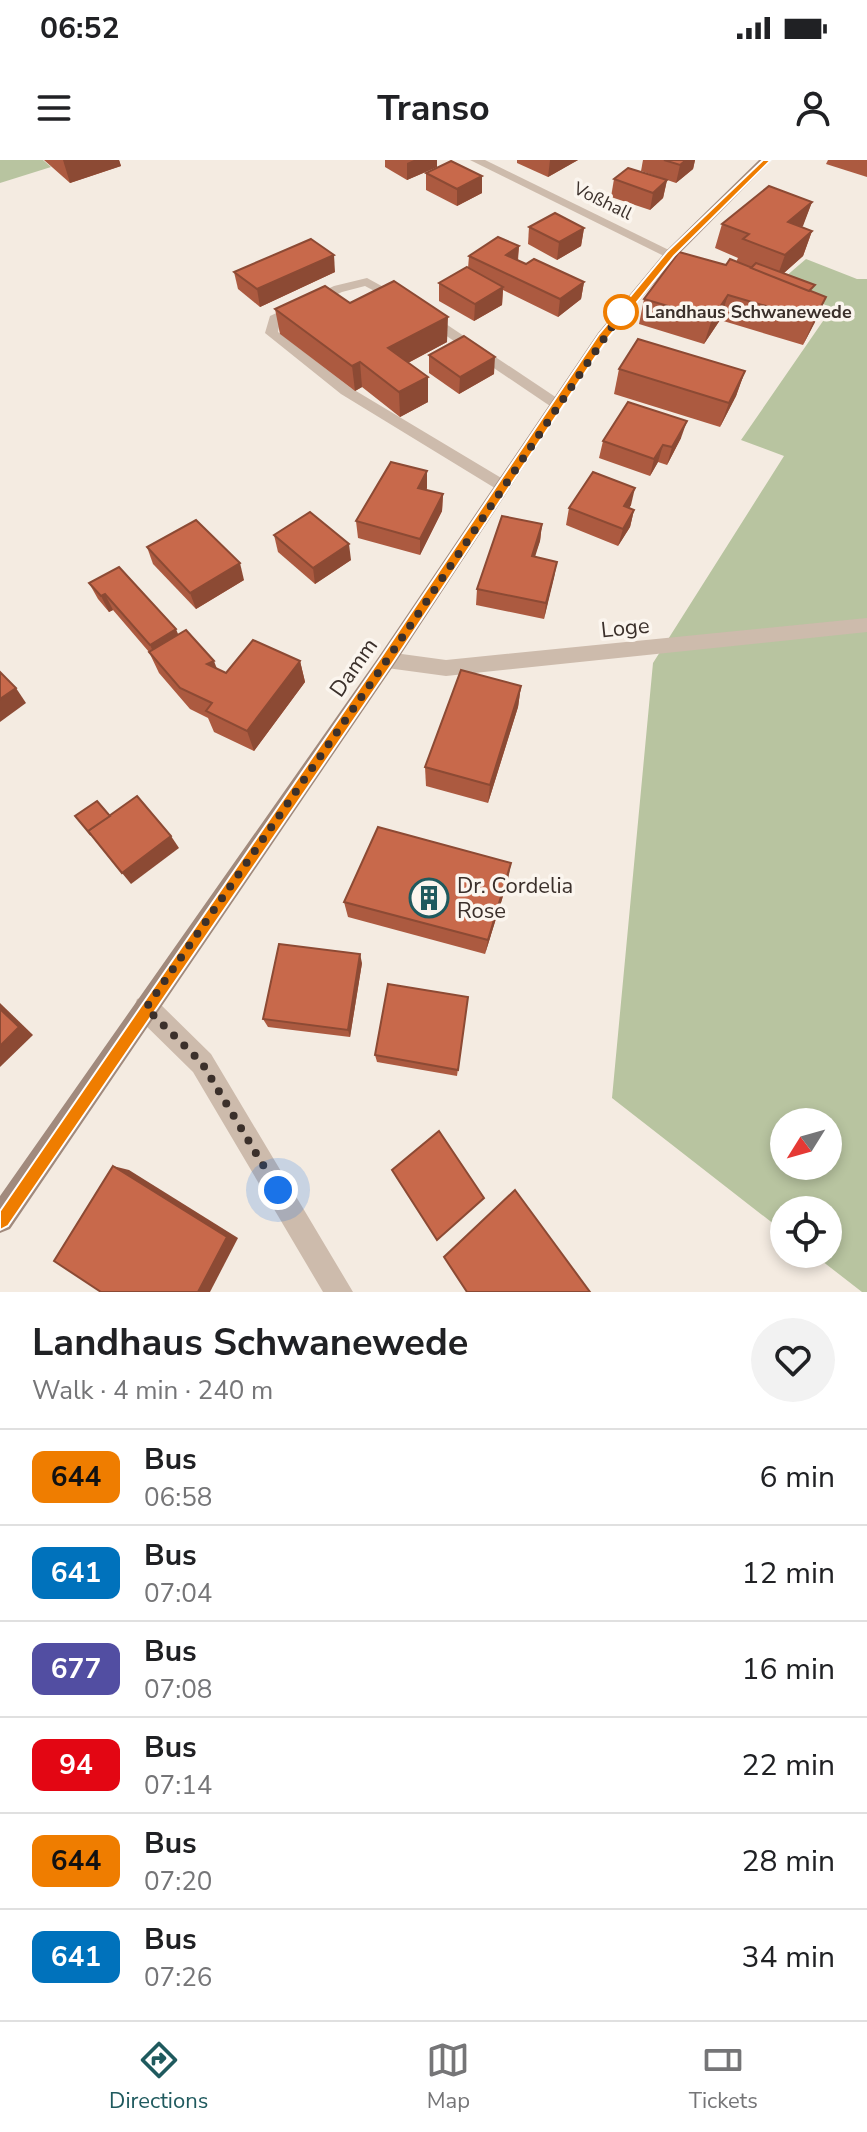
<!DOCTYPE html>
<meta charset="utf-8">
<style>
:root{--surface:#fff;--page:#f2f2f2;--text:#202124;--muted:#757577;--line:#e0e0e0;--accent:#1f5a5e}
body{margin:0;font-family:"Nunito Sans",sans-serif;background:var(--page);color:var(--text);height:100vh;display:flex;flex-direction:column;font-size:30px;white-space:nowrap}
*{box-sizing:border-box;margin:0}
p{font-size:26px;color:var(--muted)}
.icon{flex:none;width:44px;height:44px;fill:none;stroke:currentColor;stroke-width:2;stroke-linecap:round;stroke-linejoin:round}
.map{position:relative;height:1132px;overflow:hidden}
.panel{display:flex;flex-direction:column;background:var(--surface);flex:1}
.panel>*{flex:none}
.badge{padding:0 16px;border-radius:12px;font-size:28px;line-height:52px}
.needle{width:52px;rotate:233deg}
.tools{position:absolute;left:770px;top:948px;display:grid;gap:16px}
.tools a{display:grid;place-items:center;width:72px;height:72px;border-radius:50%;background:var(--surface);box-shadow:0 4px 12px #0003;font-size:40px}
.you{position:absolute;width:40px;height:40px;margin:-20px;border:6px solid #fff;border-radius:50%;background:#1a73e8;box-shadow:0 0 0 12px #1a73e833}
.map>.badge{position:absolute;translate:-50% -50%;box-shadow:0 0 0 4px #fff}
.round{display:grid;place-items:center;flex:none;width:84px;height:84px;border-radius:42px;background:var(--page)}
.head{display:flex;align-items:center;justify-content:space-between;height:136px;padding:0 32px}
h1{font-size:38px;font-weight:700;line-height:60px}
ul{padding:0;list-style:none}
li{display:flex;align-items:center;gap:24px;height:96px;padding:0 32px;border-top:2px solid var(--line)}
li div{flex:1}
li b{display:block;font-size:30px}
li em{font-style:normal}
li .badge{min-width:88px;font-weight:700;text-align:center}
.status{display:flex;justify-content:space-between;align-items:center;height:56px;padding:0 40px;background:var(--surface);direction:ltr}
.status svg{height:22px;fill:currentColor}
header{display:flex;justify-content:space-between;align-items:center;height:104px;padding:0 32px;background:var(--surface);font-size:36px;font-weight:700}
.tab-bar{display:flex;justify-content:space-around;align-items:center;height:112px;border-top:2px solid var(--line);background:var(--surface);font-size:22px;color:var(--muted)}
.tab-bar a{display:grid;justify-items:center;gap:4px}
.tab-bar .on{color:var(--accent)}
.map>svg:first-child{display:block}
</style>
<div class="status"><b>06:52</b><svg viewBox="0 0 49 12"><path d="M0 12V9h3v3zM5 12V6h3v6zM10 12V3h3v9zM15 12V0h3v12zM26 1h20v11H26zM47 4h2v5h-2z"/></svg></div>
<header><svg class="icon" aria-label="menu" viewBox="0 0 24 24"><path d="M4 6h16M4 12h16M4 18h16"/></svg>Transo<svg class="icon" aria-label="person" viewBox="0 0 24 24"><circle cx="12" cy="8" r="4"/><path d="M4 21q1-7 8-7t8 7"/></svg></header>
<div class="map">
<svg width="867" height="1132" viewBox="0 0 867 1132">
<rect width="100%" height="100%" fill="#f4ebe1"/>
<g fill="#b8c4a0" fill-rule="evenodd">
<polygon points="0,0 43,0 51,7 0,23"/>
<path d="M806 99 857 119H867V1132H862L813 1094H828V1050H784V1072L612 938 653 503 784 296 741 280 832 148 778 123ZM784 962H828V1006H784Z"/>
</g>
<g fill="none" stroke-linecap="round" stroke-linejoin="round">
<g fill="#cdbbac" fill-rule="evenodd">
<polygon points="367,118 409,141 399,144 365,126 342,132 280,161 278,172 351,228 508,322 508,330 498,330 341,234 265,173 270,156 334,126"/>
<polygon points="423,154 431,154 563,242 563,248 553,248 423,160"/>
</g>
<g fill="#cdbbac" fill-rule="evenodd">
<polygon points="470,0 485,0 677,94 666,97"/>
<polygon points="867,458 867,472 446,516 387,508 380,505 377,500 380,495 387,492 446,500"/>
<polygon points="146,836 155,839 211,894 353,1132 323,1132 193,912 137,857 134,848 137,839"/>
</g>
<polygon fill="#a18a7d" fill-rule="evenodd" points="759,0 772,0 676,97 608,178 394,505 10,1069 0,1073 0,1036 380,495 598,173 666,91"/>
</g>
<g fill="#ac5a40">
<polygon points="44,0 119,0 121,6 70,23"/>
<polygon points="385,0 437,0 437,7 407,20 385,7"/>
<polygon points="517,0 578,0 548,17 517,3"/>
<polygon points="643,0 695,0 693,9 676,23 641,11"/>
<polygon points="828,0 867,0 867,17 826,4"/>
<polygon points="426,13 482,16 482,33 457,46 426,30"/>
<polygon points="614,19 667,20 663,38 650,50 611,37"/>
<polygon points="812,42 802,67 812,71 803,96 784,113 812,132 815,162 803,185 720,160 704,184 639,164 644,139 726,105 736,102 738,98 715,88 722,64"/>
<polygon points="529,67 584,68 581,86 557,100 528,84"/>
<polygon points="519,86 518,101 526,104 584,122 581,139 558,157 503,130 502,145 474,161 439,141 439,123 468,108 469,96"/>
<polygon points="234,112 335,112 260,147 238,129"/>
<polygon points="275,149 447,182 408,203 428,242 400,257 362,227 355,231 280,174"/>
<polygon points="429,195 494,214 459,234 429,213"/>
<polygon points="619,209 745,211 736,236 720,267 614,234"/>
<polygon points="681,278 667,305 658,302 650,316 599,298 603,281"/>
<polygon points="427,311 427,328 426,330 443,334 442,351 420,395 358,378 356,361"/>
<polygon points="631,345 629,348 634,350 630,367 618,386 566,365 569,348"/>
<polygon points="542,364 540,381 534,397 557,402 544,459 476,445 477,429"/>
<polygon points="274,375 351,400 315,424 278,392"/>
<polygon points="147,387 244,420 196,449 153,404"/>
<polygon points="89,423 178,474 217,509 226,513 300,501 305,522 254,591 214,572 208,558 190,549 159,513 149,492 113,450 109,452 98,439"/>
<polygon points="521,526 518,547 488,643 426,626 425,607"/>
<polygon points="508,720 485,794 348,757 344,742"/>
<polygon points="362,803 350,877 268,867 263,859"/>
<polygon points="468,837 457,916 377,902 375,895"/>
</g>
<g fill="#8c4a34">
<polygon points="63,0 119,0 121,6 70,23"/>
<polygon points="414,0 437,0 437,7 407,20 407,3"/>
<polygon points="550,0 578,0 548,17"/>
<polygon points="686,0 695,0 693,9 676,23 680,5"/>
<polygon points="482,16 482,33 457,46 457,29"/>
<polygon points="667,20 663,38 650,50 653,33"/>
<polygon points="812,42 803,66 780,87 788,62"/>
<polygon points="584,68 581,86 557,100 559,82"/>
<polygon points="812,71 803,96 776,120 785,95"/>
<polygon points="519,86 517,104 506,95"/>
<polygon points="334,95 335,112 260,147 257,129"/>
<polygon points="584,122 581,139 558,157 560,139"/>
<polygon points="503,127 502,145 474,161 475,144"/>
<polygon points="728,135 720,160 704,184 712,159"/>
<polygon points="826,137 815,162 803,185 814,160"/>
<polygon points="448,157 447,182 389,213 388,188"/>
<polygon points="495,197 494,214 459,234 460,217"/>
<polygon points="360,202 362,227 355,231 352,206"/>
<polygon points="745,211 736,236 720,267 729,243"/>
<polygon points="428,217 428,242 400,257 399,232"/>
<polygon points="687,261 681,278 667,305 672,287"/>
<polygon points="663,285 658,302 650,316 654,299"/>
<polygon points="427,311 427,328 418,345 418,328"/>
<polygon points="635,328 631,345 620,363 624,346"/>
<polygon points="443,334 442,351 420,395 420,379"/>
<polygon points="634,350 630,367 618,386 623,369"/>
<polygon points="542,364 540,381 530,413 532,396"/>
<polygon points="349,384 351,400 315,424 313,408"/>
<polygon points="557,402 554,418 544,459 546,443"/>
<polygon points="240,403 244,420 196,449 190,433"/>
<polygon points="105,434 113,450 109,452 101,436"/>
<polygon points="176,469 182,484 157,500 150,485"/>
<polygon points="214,501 222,522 207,504"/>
<polygon points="300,501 305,522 254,591 247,571"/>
<polygon points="521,526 518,547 488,643 490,625"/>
<polygon points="16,528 26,543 0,562 0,539"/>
<polygon points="171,676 179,688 131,724 122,713"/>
<polygon points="511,703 508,720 485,794 488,780"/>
<polygon points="360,794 362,803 350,877 348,870"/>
<polygon points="0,843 33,875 0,907"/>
<polygon points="113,1006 129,1010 238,1078 210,1132 198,1132"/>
</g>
<g fill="#c8694b" stroke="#8c4a34" stroke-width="2">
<polygon points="664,0 686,0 680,5"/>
<polygon points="451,1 482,16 457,29 426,13"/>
<polygon points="628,8 667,20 653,33 614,19"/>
<polygon points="769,26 812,42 788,62 812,71 785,95 743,79 749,74 722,64"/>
<polygon points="555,53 584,68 559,82 529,67"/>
<polygon points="498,77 519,86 506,95 526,104 534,99 584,122 560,139 469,96"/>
<polygon points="311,79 334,95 257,129 234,112"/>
<polygon points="679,92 726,105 730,99 826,137 814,160 728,135 712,159 644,139"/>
<polygon points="756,103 815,125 809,131 751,108"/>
<polygon points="467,107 503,127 475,144 439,123"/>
<polygon points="394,121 448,157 388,188 428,217 399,232 360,202 352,206 275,149 325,126 350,143"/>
<polygon points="464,176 495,197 460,217 429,195"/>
<polygon points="638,179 745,211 729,243 619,209"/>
<polygon points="628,242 687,261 672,287 663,285 654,299 603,281"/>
<polygon points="391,302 427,311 418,328 443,334 420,379 356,361"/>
<polygon points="593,312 635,328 624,346 634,350 623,369 569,348"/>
<polygon points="310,352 349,384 313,408 274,375"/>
<polygon points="502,356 542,364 532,396 557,402 546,443 477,429"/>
<polygon points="196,360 240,403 190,433 147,387"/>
<polygon points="119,407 176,469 150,485 105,434 101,436 89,423"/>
<polygon points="186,470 214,501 207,504 226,513 253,480 300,501 247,571 206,551 212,543 180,528 149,492"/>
<polygon points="461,510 521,526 490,625 425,607"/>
<polygon points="0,512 16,528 0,539"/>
<polygon points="137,636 171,676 122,713 88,671"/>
<polygon points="97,641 110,656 88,671 91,675 75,656"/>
<polygon points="378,667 511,703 488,780 344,742"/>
<polygon points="279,784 360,794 348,870 263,859"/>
<polygon points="388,824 468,837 458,910 375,895"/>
<polygon points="0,849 19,867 0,886"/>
<polygon points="439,971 484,1038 437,1080 392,1010"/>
<polygon points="113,1006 227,1077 198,1132 101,1132 54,1101"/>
<polygon points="515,1030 590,1132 467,1132 444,1097"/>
</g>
<polygon fill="#ef7d00" stroke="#fff" stroke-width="2" points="763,0 771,0 674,96 608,178 392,504 8,1066 0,1070 0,1051 382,496 599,174 667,92"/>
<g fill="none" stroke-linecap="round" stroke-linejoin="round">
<polyline stroke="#3b302b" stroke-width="8" stroke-dasharray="0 14.4" points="278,1030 202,903 146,848 387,500 626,146 621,152"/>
</g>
<defs>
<g id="building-ring" transform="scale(2)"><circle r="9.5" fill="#fbf5ee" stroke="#1f5a5e" stroke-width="1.5"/><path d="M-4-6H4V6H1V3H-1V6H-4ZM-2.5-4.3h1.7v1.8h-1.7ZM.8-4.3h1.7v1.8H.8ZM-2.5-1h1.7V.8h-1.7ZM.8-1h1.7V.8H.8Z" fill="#1f5a5e"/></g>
</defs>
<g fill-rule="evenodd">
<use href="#building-ring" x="429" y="738"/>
</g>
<circle fill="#fff" stroke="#ef7d00" stroke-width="4" cx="621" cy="152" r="16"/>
<g text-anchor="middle" stroke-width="7" stroke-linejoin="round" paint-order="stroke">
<g font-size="18" fill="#3b302b" stroke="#fbf5ee">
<text transform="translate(603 41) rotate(26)" y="6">Voßhall</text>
</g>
<g font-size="18" font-weight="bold" fill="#3b302b" stroke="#fbf5ee" text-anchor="start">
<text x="645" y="158">Landhaus Schwanewede</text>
</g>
<g font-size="22" fill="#3b302b" stroke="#fbf5ee">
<text transform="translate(625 467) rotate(-6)" y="8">Loge</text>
<text transform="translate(353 507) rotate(-55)" y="8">Damm</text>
</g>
<g font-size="22" fill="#3b302b" stroke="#fbf5ee" text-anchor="start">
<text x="457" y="733">Dr. Cordelia<tspan x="457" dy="25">Rose</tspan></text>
</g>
</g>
</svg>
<div class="tools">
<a><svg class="needle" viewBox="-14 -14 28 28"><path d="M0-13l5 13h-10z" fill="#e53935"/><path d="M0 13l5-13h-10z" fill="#757577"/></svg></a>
<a><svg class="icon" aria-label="locate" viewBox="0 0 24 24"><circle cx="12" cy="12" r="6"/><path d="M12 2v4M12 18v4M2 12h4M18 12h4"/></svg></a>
</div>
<div class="you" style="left:278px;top:1030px"></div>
</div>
<section class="panel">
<div class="head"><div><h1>Landhaus Schwanewede</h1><p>Walk · 4 min · 240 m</p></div><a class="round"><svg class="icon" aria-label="heart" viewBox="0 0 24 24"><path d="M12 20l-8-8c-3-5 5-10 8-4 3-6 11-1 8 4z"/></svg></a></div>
<ul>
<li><span class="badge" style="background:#ef7d00;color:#111">644</span><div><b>Bus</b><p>06:58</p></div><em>6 min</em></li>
<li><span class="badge" style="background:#0072bc;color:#fff">641</span><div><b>Bus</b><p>07:04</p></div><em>12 min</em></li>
<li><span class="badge" style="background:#524ea2;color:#fff">677</span><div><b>Bus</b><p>07:08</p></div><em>16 min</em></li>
<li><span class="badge" style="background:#e30613;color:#fff">94</span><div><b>Bus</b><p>07:14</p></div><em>22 min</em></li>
<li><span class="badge" style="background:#ef7d00;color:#111">644</span><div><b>Bus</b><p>07:20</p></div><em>28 min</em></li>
<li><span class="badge" style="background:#0072bc;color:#fff">641</span><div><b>Bus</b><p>07:26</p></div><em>34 min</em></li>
</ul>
</section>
<nav class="tab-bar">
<a class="on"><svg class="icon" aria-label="directions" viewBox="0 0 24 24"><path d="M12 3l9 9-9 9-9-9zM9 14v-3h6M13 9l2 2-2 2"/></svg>Directions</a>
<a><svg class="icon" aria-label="map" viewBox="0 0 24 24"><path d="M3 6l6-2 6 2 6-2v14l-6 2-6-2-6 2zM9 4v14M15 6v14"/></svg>Map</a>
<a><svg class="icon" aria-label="tickets" viewBox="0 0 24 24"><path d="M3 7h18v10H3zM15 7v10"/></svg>Tickets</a>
</nav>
